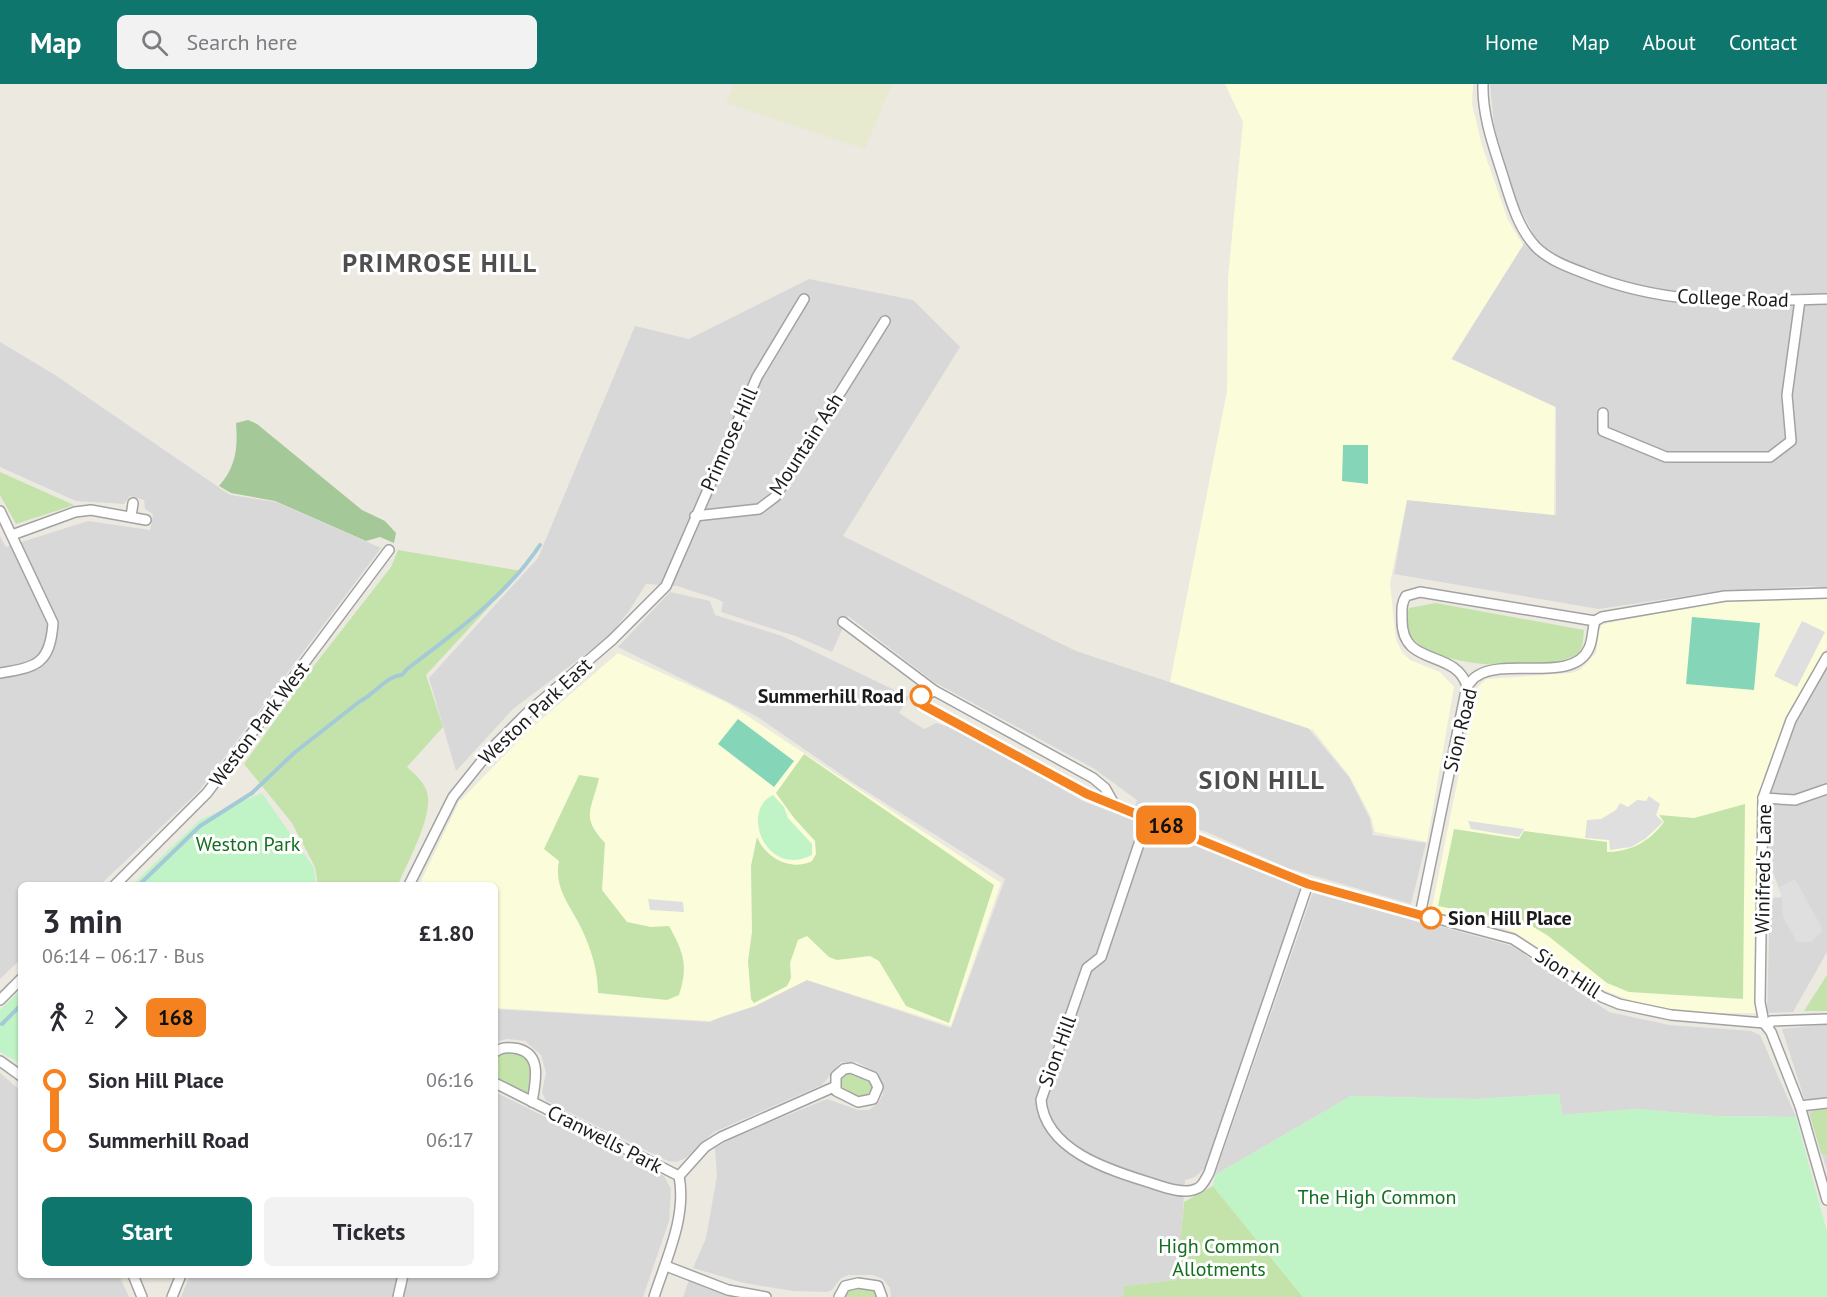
<!DOCTYPE html>
<meta charset="utf-8">
<style>
:root{--surface:#fff;--page:#f2f2f3;--text:#2b2b33;--muted:#7c7c81;--accent:#0f766e}
body{margin:0;font-family:"PT Sans",sans-serif;background:var(--page);color:var(--text);height:100vh;display:flex;flex-direction:column;font-size:22px;white-space:nowrap}
*{box-sizing:border-box;margin:0}
p{font-size:20px;color:var(--muted)}
.icon{flex:none;width:33px;height:33px;fill:none;stroke:currentColor;stroke-width:2;stroke-linecap:round;stroke-linejoin:round}
.map{position:relative;flex:1;overflow:hidden}
.panel{position:absolute;left:18px;top:798px;width:480px;height:396px;display:flex;flex-direction:column;background:var(--surface);border-radius:9px;box-shadow:0 2px 4px #0004}
.panel>*{flex:none}
.badge{padding:0 12px;border-radius:9px;font-size:21px;line-height:39px}
.map>.badge{position:absolute;translate:-50% -50%;box-shadow:0 0 0 3px #fff}
.legs{display:flex;align-items:center;gap:9px;height:66px;padding:0 24px;font-size:20px}
.legs p{margin-inline-start:auto}
.summary{display:flex;align-items:center;justify-content:space-between;height:102px;padding:0 24px}
h1{font-size:33px;font-weight:700;line-height:45px}
.action{display:flex;gap:12px;margin-top:auto;padding:12px 24px}
.action a{flex:1;height:69px;border-radius:9px;background:var(--accent);color:#fff;font-size:24px;font-weight:700;line-height:69px;text-align:center}
.action a+a{background:var(--page);color:var(--text)}
ul{padding:0 24px;list-style:none}
li{display:flex;align-items:center;gap:21px;height:60px;font-size:22px}
li i{display:grid;place-items:center;width:9px;height:100%;margin:0 8px;background:currentColor}
li i::after{content:'';width:15px;height:15px;margin:-8px;border:4px solid;border-radius:50%;background:var(--surface)}
li p{margin-inline-start:auto}
li:first-child i{background:linear-gradient(#0000 50%,currentColor 0)}
li:last-child i{background:linear-gradient(currentColor 50%,#0000 0)}
header{display:flex;align-items:center;gap:36px;box-sizing:border-box;height:84px;padding:0 30px;background:var(--accent);color:#fff}
header strong{font-size:28px}
nav{display:flex;gap:33px;margin-inline-start:auto;font-size:21px}
.search{width:420px;height:54px;background:var(--page);display:flex;align-items:center;gap:15px;box-sizing:border-box;padding:0 21px;border-radius:9px;color:var(--muted);font-size:22px}
.map>svg:first-child{display:block}
</style>
<header>
<strong>Map</strong>
<div class="search"><svg class="icon" aria-label="search" viewBox="0 0 24 24"><circle cx="10" cy="10" r="6"/><path d="M15 15l6 6"/></svg>Search here</div>
<nav><a>Home</a><a>Map</a><a>About</a><a>Contact</a></nav>
</header>
<div class="map">
<svg width="1827" height="1213" viewBox="0 0 1827 1213">
<rect width="100%" height="100%" fill="#ece9e1"/>
<g fill="#d9d8d8">
<polygon points="1490,0 1827,0 1827,504 1810,502 1713,508 1599,525 1394,490 1407,416 1556,431 1556,323 1452,275 1532,147 1517,119 1494,42"/>
<polygon points="809,195 913,216 960,263 843,452 1076,567 1308,644 1349,693 1370,735 1373,751 1426,759 1411,820 1287,784 1207,748 1162,735 1135,723 1137,716 1093,684 934,598 848,532 832,568 798,553 721,528 723,518 717,515 677,502 646,500 629,527 608,553 513,625 456,687 429,594 538,474 635,242 689,255"/>
<polygon points="0,258 55,291 230,411 276,418 381,464 199,707 100,801 21,801 21,875 0,895 0,452 6,463 88,437 150,446 153,430 145,425 144,416 130,412 124,420 76,417 0,383"/>
<polygon points="670,508 710,517 715,531 782,552 909,613 899,629 924,645 936,639 956,645 1085,718 1208,763 1302,804 1205,1084 1195,1093 1185,1096 1178,1196 1124,1202 1123,1213 891,1213 890,1204 883,1195 873,1191 848,1191 840,1195 832,1206 827,1208 793,1207 744,1199 693,1184 706,1154 717,1092 715,1064 736,1052 827,1015 858,1026 869,1026 879,1018 883,1010 879,991 857,978 841,978 822,1001 714,1048 686,1074 676,1078 668,1077 546,1017 542,1008 546,989 541,971 525,957 507,955 495,958 495,925 710,938 807,896 951,944 1005,795 855,700 756,632 618,563"/>
<polygon points="1827,580 1827,868 1793,928 1767,929 1770,814 1782,813 1773,788 1772,772 1767,765 1767,722 1797,631"/>
<polygon points="1313,808 1512,862 1609,928 1669,941 1751,947 1760,951 1796,1033 1716,1032 1637,1025 1562,1031 1559,1010 1476,1015 1351,1012 1215,1091"/>
<polygon points="1827,940 1827,1086 1782,945"/>
<polygon points="0,989 21,1007 21,1191 119,1191 129,1213 0,1213"/>
<polygon points="495,1008 664,1092 671,1105 669,1137 643,1213 181,1213 190,1191 495,1191"/>
<polygon points="689,1196 721,1208 741,1213 683,1213"/>
</g>
<g fill="#fbfcda">
<polygon points="1225,0 1473,0 1472,20 1482,62 1508,136 1523,161 1451,275 1555,323 1554,431 1407,416 1390,499 1396,556 1402,568 1410,576 1440,588 1454,603 1427,758 1375,748 1371,733 1350,693 1313,646 1170,598 1227,307 1228,194 1243,38"/>
<polygon points="1808,513 1827,515 1827,563 1791,624 1758,718 1757,929 1694,929 1637,919 1601,905 1514,848 1490,839 1431,828 1473,620 1477,604 1486,595 1571,589 1580,586 1596,569 1599,547 1602,541 1608,539 1714,519"/>
<polygon points="618,569 728,619 1001,799 951,942 807,896 755,922 709,937 495,924 495,801 419,801 459,718 529,646"/>
</g>
<polygon fill="#e7eace" points="734,0 892,0 865,65 726,19"/>
<g fill="#c4e3aa">
<polygon points="0,388 74,421 16,440 0,411"/>
<path d="M398 466 522 487 426 591 443 643 407 683C414 689 424 698 427 708 434 732 407 778 398 801L340 799 318 801 315 783 292 739 244 680 313 583 391 483Z"/>
<path d="M1436 519 1584 546C1583 553 1584 562 1579 568 1564 589 1383 592 1409 524Z"/>
<path d="M804 670 994 801 949 939 906 922 879 877 870 872 837 876 829 873 807 852 798 856 790 879 791 894 787 902 754 919 751 915 748 877 752 848 751 782 757 753C765 773 790 788 812 777L816 770 815 757 794 734 776 709Z"/>
<path d="M579 691 599 694C592 726 580 732 605 759L602 806 627 838 651 843 669 842C683 867 689 882 679 911L667 916 598 909C598 889 592 868 584 850 573 824 553 806 559 777L544 765Z"/>
<path d="M1745 720 1743 915 1629 908 1607 899 1547 851 1528 840 1438 822 1454 745 1519 755 1524 747 1607 758V768C1631 768 1650 757 1664 738L1659 731 1694 734Z"/>
<polygon points="1827,891 1827,927 1804,927"/>
<path d="M508 968C536 971 533 988 528 1010L495 994V977L500 970Z"/>
<polygon points="851,987 871,997 875,1003 871,1013 858,1015 840,1007 840,995 843,989"/>
<polygon points="1827,1023 1827,1070 1825,1071 1821,1069 1810,1031 1815,1026"/>
<polygon points="1213,1102 1303,1213 1123,1213 1124,1202 1177,1196 1184,1118"/>
<polygon points="851,1202 876,1204 879,1213 842,1213"/>
</g>
<path fill="#a5c899" d="M248 336 257 340 362 426 385 437 396 449 394 459 380 453 366 457 275 417 231 409 219 402C236 383 238 364 236 339Z"/>
<g fill="#c0f4c6">
<polygon points="262,709 314,784 316,801 132,801 200,736"/>
<path d="M773 711 784 723 788 734 812 760V771C765 795 740 726 773 711Z"/>
<polygon points="21,906 21,980 0,968 0,926"/>
<polygon points="1559,1010 1562,1031 1637,1025 1716,1032 1796,1033 1827,1148 1827,1213 1303,1213 1213,1102 1215,1091 1351,1012 1476,1015"/>
</g>
<g fill="#85d6b9">
<polygon points="1343,361 1368,361 1368,400 1342,397"/>
<polygon points="1692,533 1760,539 1754,606 1686,600"/>
<polygon points="738,635 794,677 774,703 718,660"/>
</g>
<g fill="#dfdfdf">
<polygon points="1802,537 1825,548 1797,603 1774,592"/>
<polygon points="1649,712 1660,720 1656,731 1663,738 1645,755 1631,763 1610,766 1609,756 1585,754 1587,736 1601,735 1616,726 1620,719 1628,723 1637,716 1646,717"/>
<polygon points="1468,737 1524,745 1519,753 1471,745"/>
<polygon points="1795,795 1823,846 1811,858 1797,858 1783,833 1782,812 1778,804"/>
<polygon points="648,815 683,818 684,828 650,826"/>
</g>
<g fill="none" stroke-linecap="round" stroke-linejoin="round">
<g stroke="#a5cad7" stroke-width="4">
<path d="M139 801 200 742 252 709 294 669 359 618C374 611 386 592 402 591L407 585C456 548 506 512 540 461"/>
<polyline points="2,940 21,921"/>
</g>
<g stroke="#a2a2a2" stroke-width="12">
<g id="minor">
<path d="M1483 0C1482 30 1493 61 1502 89 1510 114 1517 143 1536 163 1549 176 1568 183 1584 189 1668 223 1739 217 1827 215"/>
<polyline points="1603,329 1603,347 1666,373 1770,373 1791,357 1787,311 1800,216"/>
<path d="M0 427 53 539C50 580 37 583 0 589"/>
<polyline points="695,432 759,425 775,413 885,237"/>
<polyline points="131,433 133,419"/>
<polyline points="12,451 75,428 91,426 146,436"/>
<polyline points="843,538 935,607"/>
<path d="M1467 602C1455 564 1401 584 1402 535 1402 526 1401 520 1406 512L1420 508 1595 537"/>
<polyline points="1763,714 1795,716 1827,705"/>
<polyline points="1114,720 1105,704 1093,694 935,607 921,612 923,621 1087,710 1308,800 1513,855 1602,913 1619,920 1671,931 1764,939"/>
<path d="M1148 733 1101 873 1087 884 1041 1016C1045 1066 1109 1086 1148 1098 1161 1102 1185 1112 1198 1104 1203 1102 1206 1094 1209 1089L1308 800"/>
<polyline points="115,801 207,709 389,466"/>
<polyline points="409,801 453,713 493,663 526,630 612,556 666,502 757,293 804,215"/>
<path d="M1420 831 1467 602C1470 599 1473 594 1477 592 1505 573 1574 600 1589 564 1593 556 1592 546 1595 537L1602 533 1725 512 1827 509"/>
<polyline points="0,916 21,895"/>
<polyline points="1764,939 1760,918 1763,714 1791,636 1827,573"/>
<polyline points="1764,939 1771,948 1800,1022 1827,1116"/>
<polyline points="1768,943 1771,937 1827,935"/>
<path d="M495 968C500 964 506 963 513 964 543 967 536 996 532 1018"/>
<polyline points="0,977 21,992"/>
<polygon points="851,984 873,993 878,1003 873,1015 858,1018 836,1007 836,992 844,985"/>
<path d="M495 999 679 1092C687 1133 666 1175 654 1213"/>
<polyline points="1800,1022 1827,1019"/>
<polyline points="679,1092 705,1063 721,1053 834,1003"/>
<polyline points="666,1182 728,1206 766,1213"/>
<polyline points="133,1191 142,1213"/>
<polyline points="172,1213 181,1191"/>
<polyline points="398,1213 403,1191"/>
<polyline points="839,1213 845,1202 858,1199 878,1202 882,1213"/>
</g>
</g>
<use href="#minor" stroke="#fff" stroke-width="9"/>
</g>
<g fill="none" stroke-linecap="round" stroke-linejoin="round">
<g stroke="#fff" stroke-width="14">
<polyline id="line-1" points="921,612 923,621 1087,710 1308,800 1431,834"/>
</g>
<use href="#line-1" stroke="#f58220" stroke-width="9"/>
</g>
<g fill="#fff" stroke="#f58220" stroke-width="3">
<circle cx="921" cy="612" r="10"/>
<circle cx="1431" cy="834" r="10"/>
</g>
<g text-anchor="middle" stroke-width="6" stroke-linejoin="round" paint-order="stroke">
<g font-size="20" fill="#1b1b1b" stroke="#fff">
<text transform="translate(1733 214) rotate(2)" y="7">College Road</text>
<text transform="translate(729 355) rotate(-66)" y="7">Primrose Hill</text>
<text transform="translate(806 360) rotate(-57)" y="7">Mountain Ash</text>
<text transform="translate(535 627) rotate(-43)" y="7">Weston Park East</text>
<text transform="translate(259 640) rotate(-53)" y="7">Weston Park West</text>
<text transform="translate(1460 646) rotate(-76)" y="7">Sion Road</text>
<text transform="translate(1763 785) rotate(-89)" y="7">Winifred's Lane</text>
<text transform="translate(1568 889) rotate(33)" y="7">Sion Hill</text>
<text transform="translate(1057 967) rotate(-70)" y="7">Sion Hill</text>
<text transform="translate(605 1055) rotate(27)" y="7">Cranwells Park</text>
</g>
<g font-size="20" font-weight="bold" fill="#1b1b1b" stroke="#fff" text-anchor="end">
<text x="904" y="619">Summerhill Road</text>
<text x="1448" y="841" text-anchor="start">Sion Hill Place</text>
</g>
<g font-size="20" fill="#136f1e" stroke="#fff">
<text x="248" y="767">Weston Park</text>
<text x="1377" y="1120">The High Common</text>
<text x="1219" y="1169">High Common<tspan x="1219" dy="23">Allotments</tspan></text>
</g>
<g font-size="26" font-weight="bold" letter-spacing="1.5" fill="#4e4e4e" stroke="#fff">
<text x="440" y="188">PRIMROSE HILL</text>
<text x="1262" y="705">SION HILL</text>
</g>
</g>
</svg>
<b class="badge" style="left:1166px;top:741px;background:#f58220;color:#111">168</b>
<section class="panel">
<div class="summary"><div><h1>3 min</h1><p>06:14 – 06:17 · Bus</p></div><b>£1.80</b></div>
<div class="legs"><svg class="icon" aria-label="walk" viewBox="0 0 24 24"><circle cx="13" cy="4" r="2"/><path d="M13 8l-2 6 4 7M11 14l-3 7M7 12l3-4h3l4 4"/></svg>2<svg class="icon" aria-label="forward" viewBox="0 0 24 24"><path d="M9 5l7 7-7 7"/></svg><b class="badge" style="background:#f58220;color:#111">168</b></div>
<ul>
<li><i style="color:#f58220"></i><b>Sion Hill Place</b><p>06:16</p></li>
<li><i style="color:#f58220"></i><b>Summerhill Road</b><p>06:17</p></li>
</ul>
<div class="action"><a>Start</a><a>Tickets</a></div>
</section>
</div>
